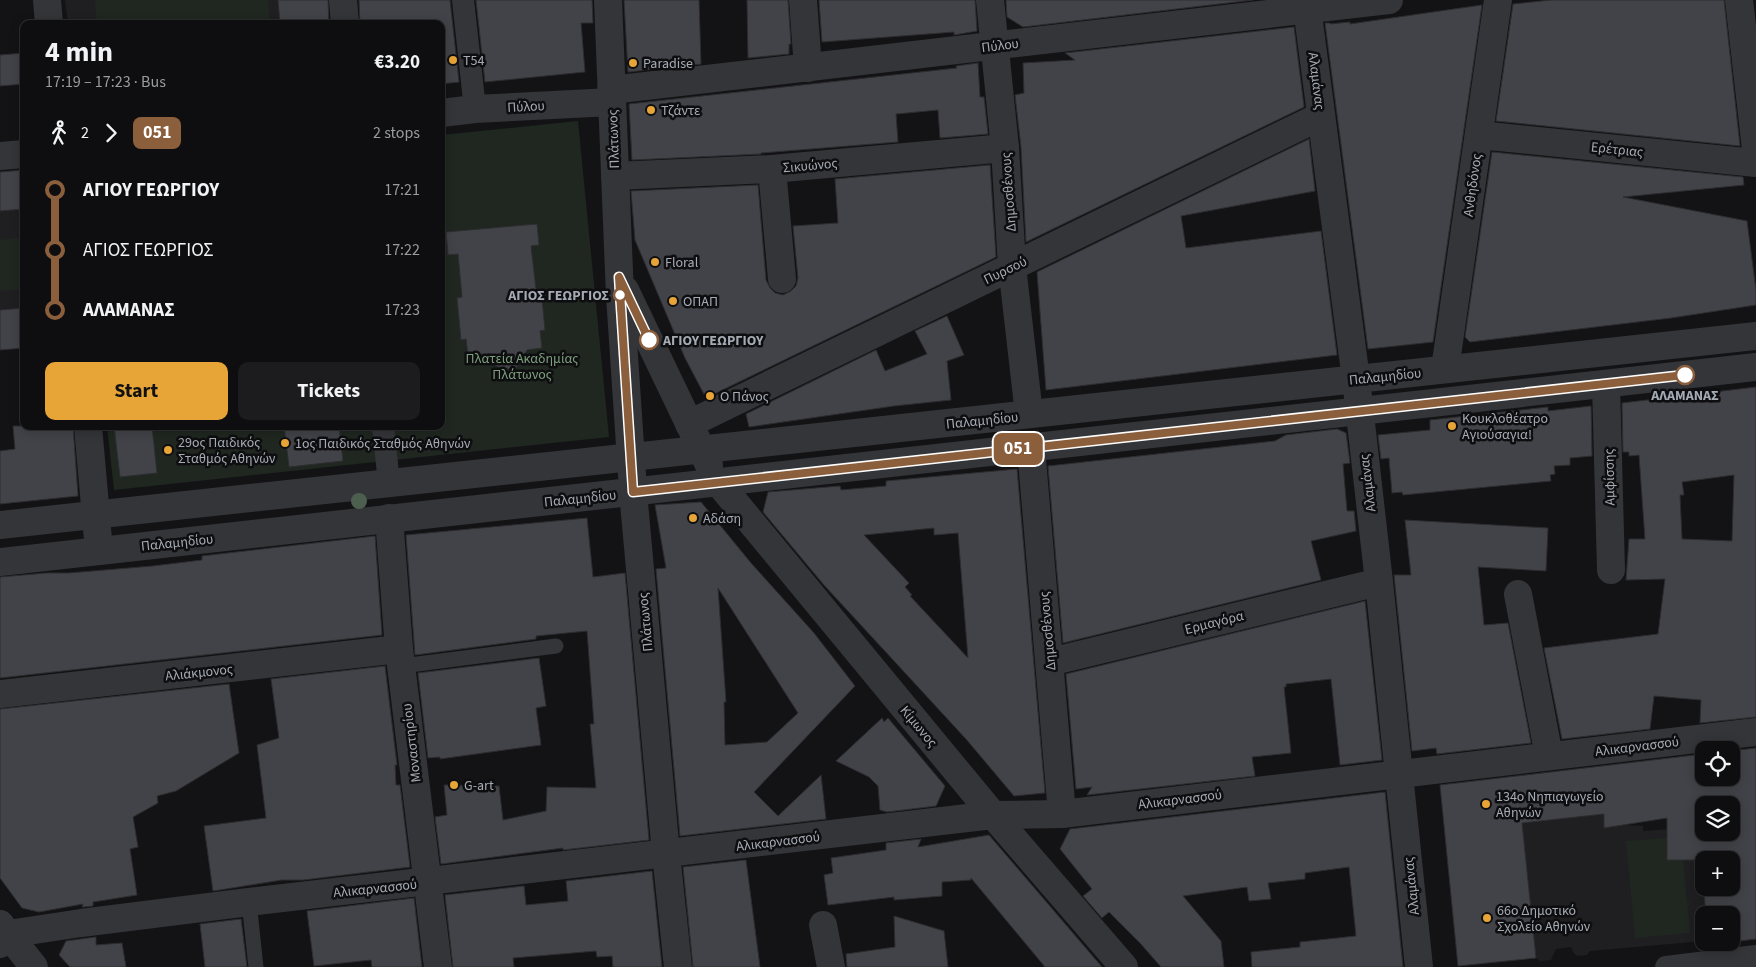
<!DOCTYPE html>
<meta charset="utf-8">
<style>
:root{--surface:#0e0e10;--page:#1c1c1e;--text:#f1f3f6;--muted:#9b9c9f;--line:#2e2e30;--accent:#e8a537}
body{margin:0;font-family:"Source Sans 3",sans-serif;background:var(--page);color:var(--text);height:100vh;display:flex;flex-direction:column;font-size:19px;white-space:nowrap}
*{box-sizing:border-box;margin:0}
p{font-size:16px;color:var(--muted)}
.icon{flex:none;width:28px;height:28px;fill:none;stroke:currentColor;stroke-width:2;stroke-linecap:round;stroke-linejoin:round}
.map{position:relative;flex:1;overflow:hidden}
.sheet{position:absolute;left:20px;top:20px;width:425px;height:410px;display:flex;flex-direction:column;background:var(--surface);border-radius:10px;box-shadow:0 2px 12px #0003,0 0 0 1px var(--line)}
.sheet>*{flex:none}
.badge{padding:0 10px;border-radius:8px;font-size:18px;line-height:32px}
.tools{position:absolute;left:1695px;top:741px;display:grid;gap:10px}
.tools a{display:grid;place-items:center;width:45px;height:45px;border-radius:10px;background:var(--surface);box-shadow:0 2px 12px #0003,0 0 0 1px var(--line);font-size:25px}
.map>.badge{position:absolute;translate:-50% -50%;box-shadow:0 0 0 2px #fff}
.legs{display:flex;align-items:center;gap:8px;height:55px;padding:0 25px;font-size:16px}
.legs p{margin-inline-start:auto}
.overview{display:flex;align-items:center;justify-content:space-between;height:85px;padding:0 25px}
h1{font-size:28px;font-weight:700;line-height:38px}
.action{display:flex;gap:10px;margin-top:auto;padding:10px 25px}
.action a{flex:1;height:58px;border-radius:10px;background:var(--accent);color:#111;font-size:20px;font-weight:700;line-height:58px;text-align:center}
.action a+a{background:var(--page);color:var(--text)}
ul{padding:0 25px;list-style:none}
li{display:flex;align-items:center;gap:18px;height:60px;font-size:19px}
li i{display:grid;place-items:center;width:8px;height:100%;margin:0 6px;background:currentColor}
li i::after{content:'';width:12px;height:12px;margin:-6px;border:4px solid;border-radius:50%;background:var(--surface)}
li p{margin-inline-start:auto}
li:first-child i{background:linear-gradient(#0000 50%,currentColor 0)}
li:last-child i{background:linear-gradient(currentColor 50%,#0000 0)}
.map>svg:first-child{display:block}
</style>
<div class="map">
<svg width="1756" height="967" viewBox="0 0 1756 967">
<rect width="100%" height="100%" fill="#131315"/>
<g fill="#1f1f21">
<polygon points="65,0 324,0 326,24 68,24"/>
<polygon points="24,170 24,308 0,310 0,172"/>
<polygon points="1597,770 1601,815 1604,814 1605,828 1624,825 1643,826 1643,831 1685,828 1701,850 1706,915 1704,915 1704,941 1590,951 1587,955 1577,956 1573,952 1571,947 1556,949 1551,960 1540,961 1536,958 1458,966 1451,863 1448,863 1440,785"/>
</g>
<g fill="#1f2720">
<polygon points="95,0 268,0 270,24 97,24"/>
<polygon points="578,121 609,437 114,490 107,426 441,426 441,135"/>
<polygon points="24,237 24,289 0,291 0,240"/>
<polygon points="1681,837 1690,933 1635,938 1626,841"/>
</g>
<g fill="#424348" stroke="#2d2d30" fill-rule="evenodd">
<polygon points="278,0 328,0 329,24 280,24"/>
<polygon points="359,0 450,0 459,82 441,84 441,24 360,24"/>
<polygon points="476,0 592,0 593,23 581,23 585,72 485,82"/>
<polygon points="624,0 699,0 701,64 628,72"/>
<polygon points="747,0 788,0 791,44 789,44 789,54 748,58"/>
<polygon points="819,0 975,0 977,31 954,35 954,32 822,42"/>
<polygon points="1006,0 1253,0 1023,27 1007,17"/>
<polygon points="1551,0 1724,0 1740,146 1496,121 1513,4"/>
<polygon points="1482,5 1433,342 1368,349 1325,23 1330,23 1330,24 1350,22 1350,24"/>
<polygon points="1294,27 1304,107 1026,242 1021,147 1015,95 1024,93 1023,63 1075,60 1065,53"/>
<polygon points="24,53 24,84 0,86 0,55"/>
<polygon points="978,63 980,97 984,97 988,134 940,138 938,110 896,114 898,142 761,153 761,154 632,160 629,104 957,68 956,66"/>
<polygon points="1309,139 1315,191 1181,216 1186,248 1321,231 1337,355 1046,390 1037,272"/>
<polygon points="1492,152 1743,177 1744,185 1623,197 1747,221 1756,290 1756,305 1671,318 1470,342 1465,337"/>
<polygon points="990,165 996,257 706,398 685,358 635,240 631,191 758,185 766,280 770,288 775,293 783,295 791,291 796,286 798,278 793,226 838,223 835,179"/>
<polygon points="24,170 24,209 0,211 0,172"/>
<polygon points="537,224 539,245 531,246 536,289 541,288 545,330 540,331 542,348 527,350 517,367 508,369 498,367 483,354 468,355 466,339 461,340 457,298 462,297 458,254 448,255 446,232"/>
<polygon points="24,308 24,348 0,350 0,310"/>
<polygon points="947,316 964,355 947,361 951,400 894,406 749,427 746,414 876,350 885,371 927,354 915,331"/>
<path d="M1756 387V717L1700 723 1701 700 1654 696 1650 729 1562 739 1544 648 1658 634 1665 579 1626 580 1629 539H1645L1639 455 1629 456V452H1623L1622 403ZM1734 475 1732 541 1682 539 1680 495H1684L1682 482Z"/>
<polygon points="1591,406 1592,456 1570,458 1570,465 1554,466 1555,474 1550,475 1551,481 1403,495 1402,492 1392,493 1389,458 1381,459 1378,435 1430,430 1430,420 1548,407 1548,411"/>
<polygon points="13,426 73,426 78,496 0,504 0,451 15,449"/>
<polygon points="114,426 152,426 157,473 120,477"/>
<polygon points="284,426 339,426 343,461 289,467"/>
<polygon points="1337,429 1346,433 1350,463 1343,464 1347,511 1354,511 1356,531 1311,541 1321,580 1063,643 1048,466 1275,441 1286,435"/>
<path d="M1017 469 1045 793 1014 796 966 739 824 585 763 512 768 492 840 486 841 490 886 486V481ZM934 528V535L958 533 968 658 910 596 912 595 905 587 909 583 864 535Z"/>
<path d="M701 502 751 563 814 633 855 686 754 792 778 816 821 775 826 819 680 836 656 569 666 568 655 505ZM718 588 798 713 767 742 725 745 724 702H726Z"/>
<polygon points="587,518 593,577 625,573 649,840 563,850 563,848 441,864 435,817 447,815 444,785 499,786 503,820 546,811 547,787 596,788 590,724 594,724 587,631 536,636 536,639 415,655 406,535"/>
<polygon points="1405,520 1548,528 1546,571 1478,567 1484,625 1508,623 1531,743 1437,754 1436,748 1412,751 1394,575 1411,575"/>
<polygon points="375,536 382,635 0,678 0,577 47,573 69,573 153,566 202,560 202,556"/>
<polygon points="1365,601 1382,760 1340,765 1331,679 1286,684 1286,687 1284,687 1291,753 1252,757 1255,776 1087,795 1092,787 1076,789 1066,674"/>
<polygon points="539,658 546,706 536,708 541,745 440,759 440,757 428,758 418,673"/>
<polygon points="385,666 397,765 395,765 396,785 400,785 410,867 303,880 282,880 213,891 204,826 266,818 257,745 279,738 271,679"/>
<polygon points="229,684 239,753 176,791 157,796 158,803 133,817 138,847 130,849 137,895 93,902 93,906 82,907 83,904 39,912 22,908 0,878 0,709"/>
<polygon points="882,718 884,722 888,718 945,786 936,806 887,812 880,810 878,786 869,777 836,761"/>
<path d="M1756 748V939L1731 942V915H1706L1701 860H1667V818L1604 828V814L1522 823 1536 958 1458 966 1440 785 1704 754V778H1731V751ZM1704 805H1731V832H1704ZM1704 860H1731V888H1704Z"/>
<polygon points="1385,792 1403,967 1252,967 1251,952 1300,947 1300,942 1356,936 1349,867 1305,873 1305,879 1268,883 1271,899 1249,901 1247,887 1183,896 1221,941 1224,967 1161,967 1140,943 1109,912 1102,918 1083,896 1092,889 1060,849 1070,829"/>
<polygon points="989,835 1102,967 1045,967 971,878 971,880 942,882 942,896 894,900 894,897 828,905 824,875 833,873 831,858 886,850 886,843 921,839 918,847"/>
<polygon points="746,860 760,967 693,967 683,867"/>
<polygon points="652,871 662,967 613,967 612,956 597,957 596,951 513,958 514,967 453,967 445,895 524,886 526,905 568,901 566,881"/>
<polygon points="414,898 422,967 372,967 371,960 314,966 307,911"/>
<polygon points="894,916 944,931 948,967 847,967 846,954 895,947"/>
<polygon points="241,919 247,967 205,967 200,924"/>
<polygon points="96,937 96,945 122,943 126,967 70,967 59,955 66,941"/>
</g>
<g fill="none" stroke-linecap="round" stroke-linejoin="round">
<g stroke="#343539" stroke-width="15">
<polyline points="402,666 556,646"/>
<polyline points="249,902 256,967"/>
</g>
<g stroke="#343539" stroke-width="22">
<polyline points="463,0 475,109"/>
<polyline points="383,426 389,483"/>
<polyline points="1666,967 1756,956"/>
</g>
<g stroke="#343539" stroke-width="28">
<polyline points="47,0 49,24"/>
<polyline points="343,0 345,24"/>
<polyline points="803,0 808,68"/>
<polyline points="990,0 1005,148 1012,266 1029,414"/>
<polyline points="1306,0 1356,379 1379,582 1419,967"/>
<polyline points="1739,0 1756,149"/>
<polyline points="611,90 1389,0"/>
<polyline points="441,113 475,109 612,102"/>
<polyline points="1479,135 1756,163"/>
<polyline points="0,156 24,154"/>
<polyline points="772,169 782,279"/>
<polyline points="615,176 772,169 1005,148"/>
<polyline points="1445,369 1498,0"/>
<polyline points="1606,384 1611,570"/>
<polyline points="689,424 1321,116"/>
<polyline points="88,426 99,551"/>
<polyline points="1031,448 1062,814"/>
<polyline points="718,482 993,815 1124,967"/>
<polyline points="633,492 666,854 678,967"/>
<polyline points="389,518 399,649 438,967"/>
<polyline points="1518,594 1549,756"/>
<polyline points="1050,662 1379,582"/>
<polyline points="0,694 399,649"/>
<polyline points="0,924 34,967"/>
<polyline points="823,925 831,967"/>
<polyline points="0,944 8,934 81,923 249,902 993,815 1062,814 1756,732"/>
</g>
<g stroke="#343539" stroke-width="28">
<polyline points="608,0 620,296 632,475"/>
<polyline points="625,290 709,465"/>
<polyline points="0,525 1756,336"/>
<polyline points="0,562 1756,367"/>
</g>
</g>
<circle fill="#4d604f" cx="359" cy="501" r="8"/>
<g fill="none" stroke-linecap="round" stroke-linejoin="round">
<g stroke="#fff" stroke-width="11">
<polyline id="line-1" points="649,340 619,277 633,492 1685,375"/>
</g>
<use href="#line-1" stroke="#8b5e3c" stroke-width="8"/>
</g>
<g fill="#e8a537" stroke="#0e0e10" stroke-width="2">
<circle cx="453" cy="60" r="5"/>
<circle cx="633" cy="63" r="5"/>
<circle cx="651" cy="110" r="5"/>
<circle cx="655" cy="262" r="5"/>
<circle cx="673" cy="301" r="5"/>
<circle cx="710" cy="396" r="5"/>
<circle cx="1452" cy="426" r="5"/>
<circle cx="285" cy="443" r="5"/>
<circle cx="168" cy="450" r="5"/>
<circle cx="693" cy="518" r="5"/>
<circle cx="454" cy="785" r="5"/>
<circle cx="1486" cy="804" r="5"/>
<circle cx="1487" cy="918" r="5"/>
</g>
<g fill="#fff" stroke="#8b5e3c" stroke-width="2.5">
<circle cx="620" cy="295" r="6"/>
<circle cx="649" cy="340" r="9"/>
<circle cx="1685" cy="375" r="9"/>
</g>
<g text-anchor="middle" stroke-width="5" stroke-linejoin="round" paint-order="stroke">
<g font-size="14" fill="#a5abb4" stroke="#0e0e10">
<text transform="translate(1000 45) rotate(-7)" y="5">Πύλου</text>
<text transform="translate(1317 81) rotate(83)" y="5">Αλαμάνας</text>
<text transform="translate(526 106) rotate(-3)" y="5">Πύλου</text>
<text transform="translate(613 139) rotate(-92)" y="5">Πλάτωνος</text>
<text transform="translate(1617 149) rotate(6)" y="5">Ερέτριας</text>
<text transform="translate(810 165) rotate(-5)" y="5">Σικυώνος</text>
<text transform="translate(1472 185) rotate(-82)" y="5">Ανθηδόνος</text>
<text transform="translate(1008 192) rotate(-94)" y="5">Δημοσθένους</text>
<text transform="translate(1005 270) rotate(-26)" y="5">Πυρσού</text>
<text transform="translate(1385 376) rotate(-6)" y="5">Παλαμηδίου</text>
<text transform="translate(982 420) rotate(-6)" y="5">Παλαμηδίου</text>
<text transform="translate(1609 477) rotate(-91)" y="5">Αμφίσσης</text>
<text transform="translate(1367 483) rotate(-97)" y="5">Αλαμάνας</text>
<text transform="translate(580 498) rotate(-6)" y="5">Παλαμηδίου</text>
<text transform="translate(177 542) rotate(-6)" y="5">Παλαμηδίου</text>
<text transform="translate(645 622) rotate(-95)" y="5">Πλάτωνος</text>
<text transform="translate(1214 622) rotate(-14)" y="5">Ερμαγόρα</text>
<text transform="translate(1047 631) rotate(-95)" y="5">Δημοσθένους</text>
<text transform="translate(199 672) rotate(-6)" y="5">Αλιάκμονος</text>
<text transform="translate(919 726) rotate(50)" y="5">Κίμωνος</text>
<text transform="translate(411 743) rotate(-97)" y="5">Μοναστηρίου</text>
<text transform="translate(1637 746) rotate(-7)" y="5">Αλικαρνασσού</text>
<text transform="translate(1180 799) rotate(-7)" y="5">Αλικαρνασσού</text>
<text transform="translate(778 841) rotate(-7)" y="5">Αλικαρνασσού</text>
<text transform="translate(1411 886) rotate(-96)" y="5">Αλαμάνας</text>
<text transform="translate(375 888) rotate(-6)" y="5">Αλικαρνασσού</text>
</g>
<g font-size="14" fill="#a5abb4" stroke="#0e0e10" text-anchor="start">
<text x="463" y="65">T54</text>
<text x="643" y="68">Paradise</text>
<text x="661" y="115">Τζάντε</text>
<text x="665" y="267">Floral</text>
<text x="683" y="306">ΟΠΑΠ</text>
<text x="720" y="401">Ο Πάνος</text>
<text x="1462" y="423">Κουκλοθέατρο<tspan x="1462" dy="16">Αγιούσαγια!</tspan></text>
<text x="178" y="447">29ος Παιδικός<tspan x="178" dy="16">Σταθμός Αθηνών</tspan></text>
<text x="295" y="448">1ος Παιδικός Σταθμός Αθηνών</text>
<text x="703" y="523">Αδάση</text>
<text x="464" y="790">G-art</text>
<text x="1496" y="801">134ο Νηπιαγωγείο<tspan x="1496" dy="16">Αθηνών</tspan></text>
<text x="1497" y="915">66ο Δημοτικό<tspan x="1497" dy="16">Σχολείο Αθηνών</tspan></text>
</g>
<g font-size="14" font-weight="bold" fill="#a5abb4" stroke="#0e0e10" text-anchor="end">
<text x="609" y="300">ΑΓΙΟΣ ΓΕΩΡΓΙΟΣ</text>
<text x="663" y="345" text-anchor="start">ΑΓΙΟΥ ΓΕΩΡΓΙΟΥ</text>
<text x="1685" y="400" text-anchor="middle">ΑΛΑΜΑΝΑΣ</text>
</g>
<g font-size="14" fill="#7d9f7e" stroke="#0e0e10">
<text x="522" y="363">Πλατεία Ακαδημίας<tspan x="522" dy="16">Πλάτωνος</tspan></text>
</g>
</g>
</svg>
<div class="tools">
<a><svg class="icon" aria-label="locate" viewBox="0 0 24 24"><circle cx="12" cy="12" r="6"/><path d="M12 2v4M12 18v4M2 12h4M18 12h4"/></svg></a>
<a><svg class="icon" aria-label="layers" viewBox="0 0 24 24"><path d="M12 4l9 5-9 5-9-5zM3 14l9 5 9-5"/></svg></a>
<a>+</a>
<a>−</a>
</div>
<b class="badge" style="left:1018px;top:449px;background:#8b5e3c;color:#fff">051</b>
<section class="sheet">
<div class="overview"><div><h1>4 min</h1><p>17:19 – 17:23 · Bus</p></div><b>€3.20</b></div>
<div class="legs"><svg class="icon" aria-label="walk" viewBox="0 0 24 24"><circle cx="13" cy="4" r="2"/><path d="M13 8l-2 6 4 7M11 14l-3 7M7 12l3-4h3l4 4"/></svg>2<svg class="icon" aria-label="forward" viewBox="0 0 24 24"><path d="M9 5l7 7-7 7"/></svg><b class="badge" style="background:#8b5e3c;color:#fff">051</b><p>2 stops</p></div>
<ul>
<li><i style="color:#8b5e3c"></i><b>ΑΓΙΟΥ ΓΕΩΡΓΙΟΥ</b><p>17:21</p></li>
<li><i style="color:#8b5e3c"></i><span>ΑΓΙΟΣ ΓΕΩΡΓΙΟΣ</span><p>17:22</p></li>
<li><i style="color:#8b5e3c"></i><b>ΑΛΑΜΑΝΑΣ</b><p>17:23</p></li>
</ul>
<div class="action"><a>Start</a><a>Tickets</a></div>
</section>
</div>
